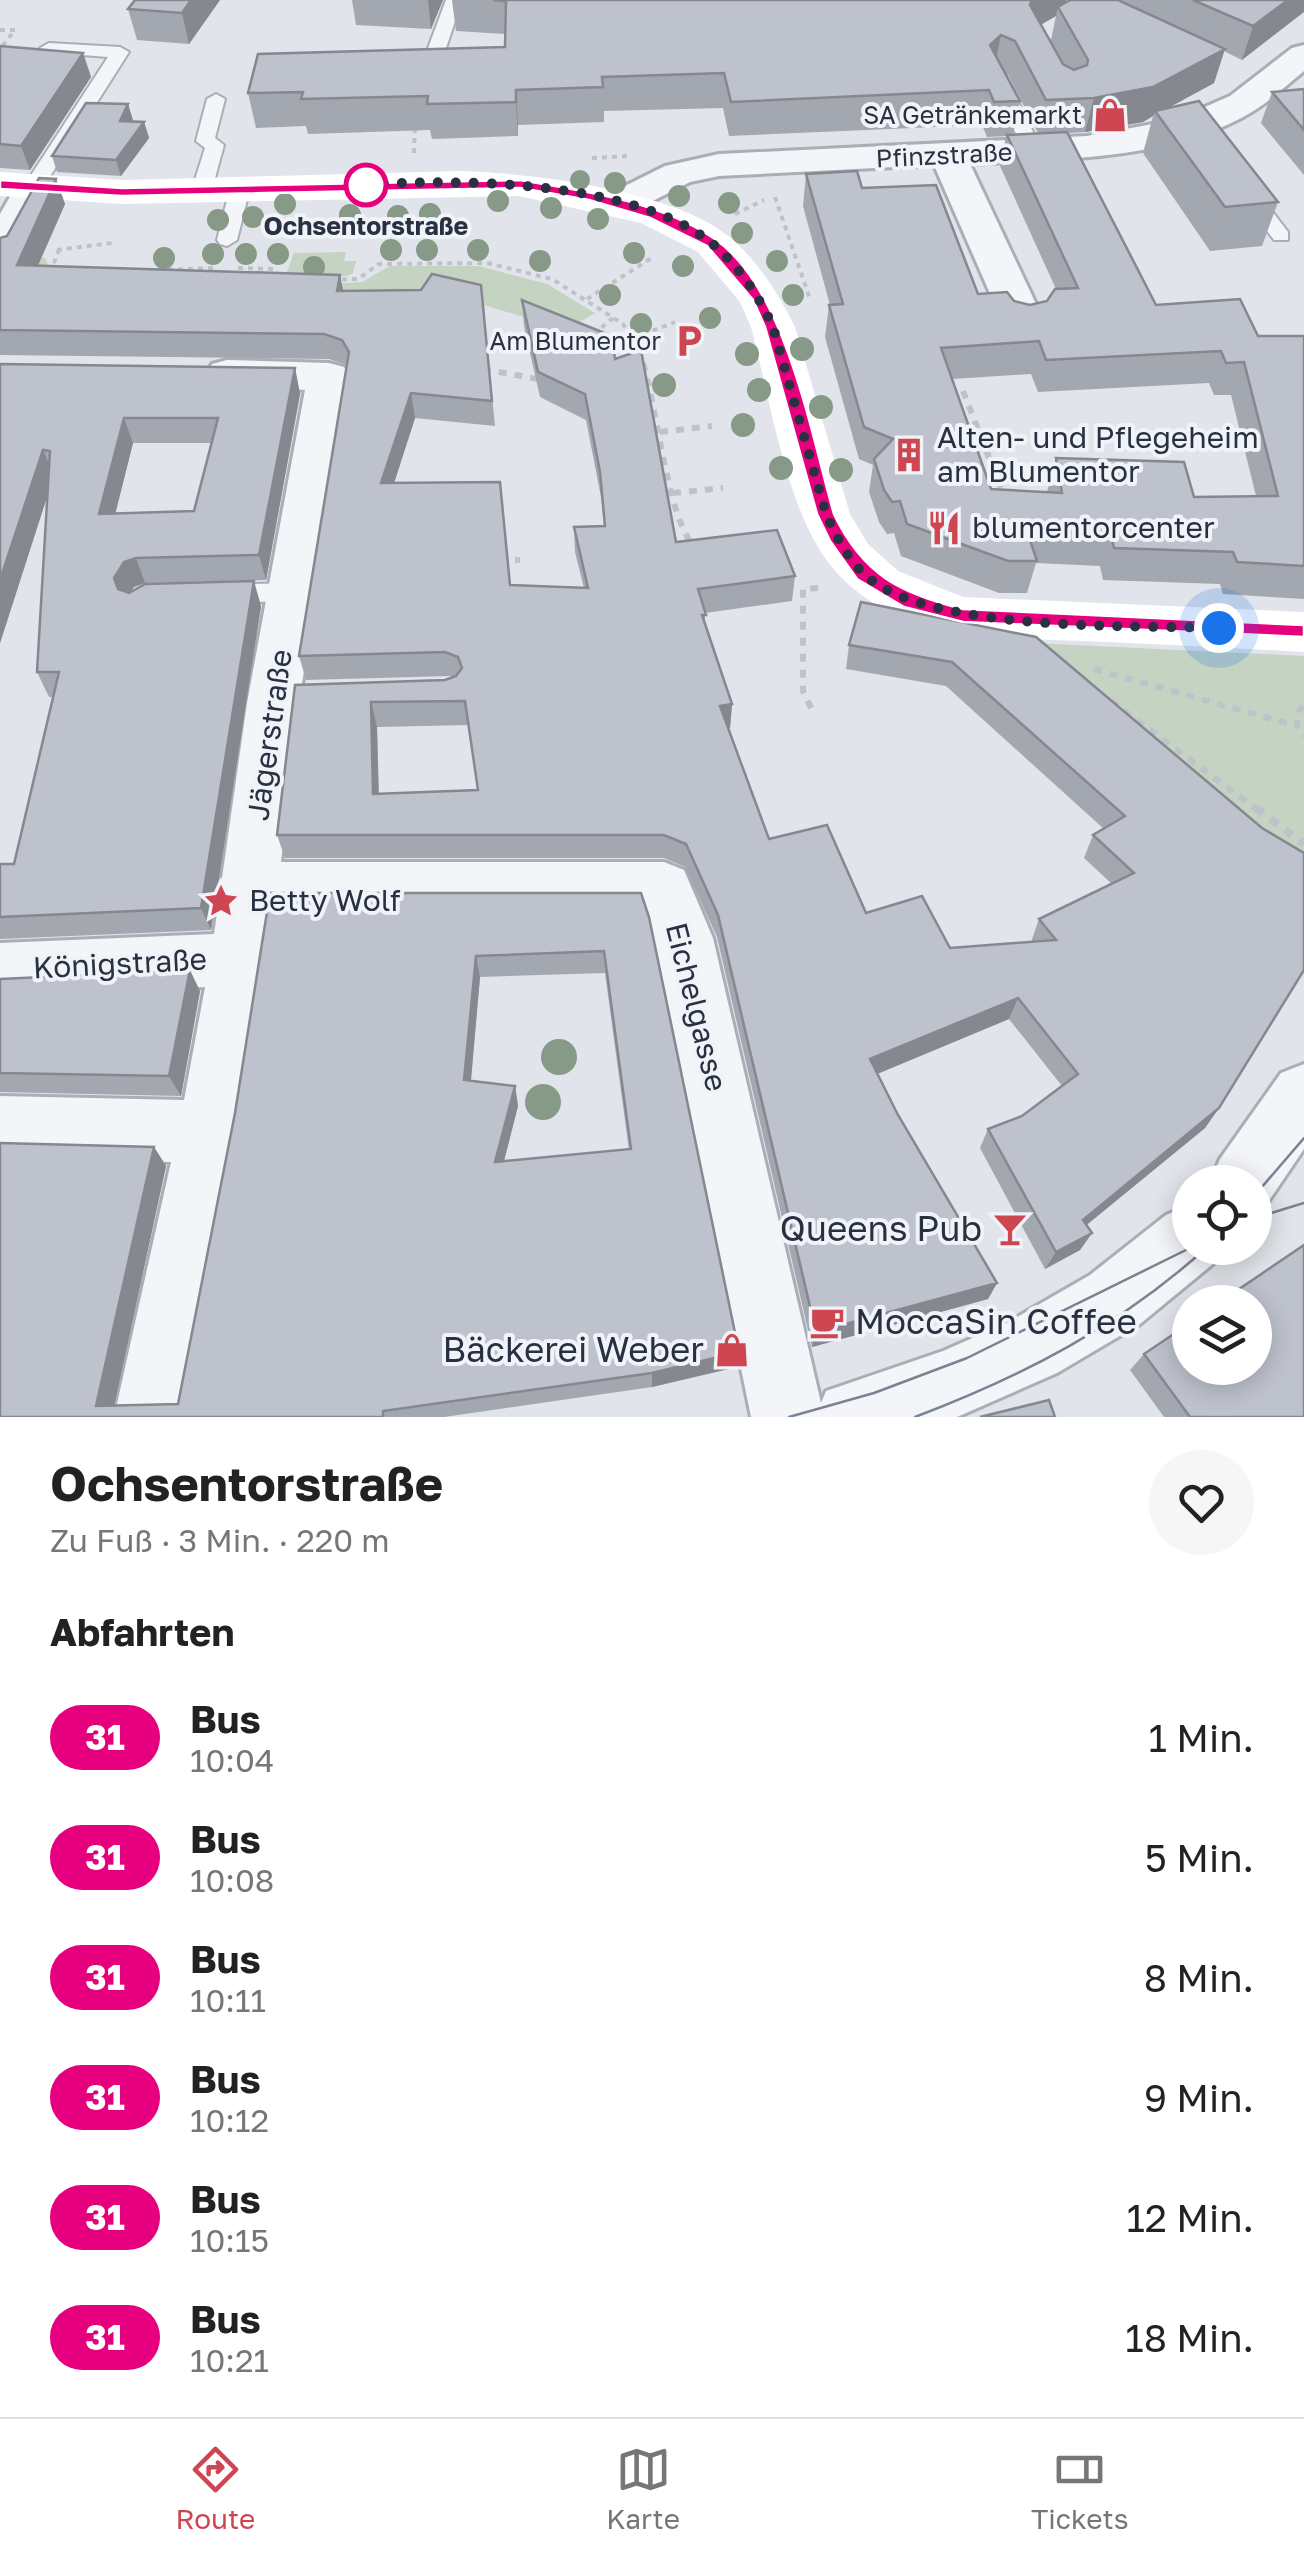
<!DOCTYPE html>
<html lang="de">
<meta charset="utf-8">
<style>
:root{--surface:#fff;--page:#f6f6f6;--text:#222;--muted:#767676;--line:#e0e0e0;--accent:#ce4651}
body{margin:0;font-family:"Golos Text",sans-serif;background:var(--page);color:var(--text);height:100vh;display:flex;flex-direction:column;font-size:38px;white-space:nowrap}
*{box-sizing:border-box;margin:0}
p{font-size:32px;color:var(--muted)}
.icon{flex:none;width:55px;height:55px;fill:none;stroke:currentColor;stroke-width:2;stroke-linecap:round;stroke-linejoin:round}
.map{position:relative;height:1417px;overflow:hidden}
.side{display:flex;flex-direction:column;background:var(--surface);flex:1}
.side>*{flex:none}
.badge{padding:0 20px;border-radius:32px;font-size:35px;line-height:65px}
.controls{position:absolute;left:1172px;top:1165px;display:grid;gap:20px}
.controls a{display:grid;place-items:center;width:100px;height:100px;border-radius:50%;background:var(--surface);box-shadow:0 5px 25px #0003;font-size:50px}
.you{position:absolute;width:50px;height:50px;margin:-25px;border:8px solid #fff;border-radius:50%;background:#1a73e8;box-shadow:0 0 0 15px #1a73e833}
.map>.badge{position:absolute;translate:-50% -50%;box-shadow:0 0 0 5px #fff}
h2{padding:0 50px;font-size:38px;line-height:90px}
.round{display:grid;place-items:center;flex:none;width:105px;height:105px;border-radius:52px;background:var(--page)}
.summary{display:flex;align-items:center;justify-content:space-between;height:170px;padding:0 50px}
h1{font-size:48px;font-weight:700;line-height:75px}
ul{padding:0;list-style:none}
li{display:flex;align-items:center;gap:30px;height:120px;padding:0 50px}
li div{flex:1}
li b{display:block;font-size:38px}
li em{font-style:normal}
li .badge{min-width:110px;font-weight:700;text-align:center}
.tabs{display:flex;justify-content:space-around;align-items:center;height:140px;border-top:2px solid var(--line);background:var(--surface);font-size:28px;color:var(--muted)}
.tabs a{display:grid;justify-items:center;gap:5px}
.tabs .on{color:var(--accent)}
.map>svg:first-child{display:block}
</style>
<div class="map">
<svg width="1304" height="1417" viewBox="0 0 1304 1417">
<rect width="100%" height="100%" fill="#e1e4ea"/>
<g fill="#c5d3c2">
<polygon points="346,252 344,261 356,261 353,273 347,276 292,278 286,274 294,253"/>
<polygon points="27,258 45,258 54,278 262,271 279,283 296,286 362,282 390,266 479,266 547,284 595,313 566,330 445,293 30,288"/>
<polygon points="1033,643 1304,656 1304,878"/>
</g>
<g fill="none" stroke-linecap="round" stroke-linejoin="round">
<g stroke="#aaaeb7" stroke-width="4">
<g id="service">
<polygon points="446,0 462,0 445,51 436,56 427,51"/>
<polygon points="49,43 120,47 129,52 42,189 32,195 22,189 108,57 43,52 40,48"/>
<polygon points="1002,82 1011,87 1042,150 1040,154 1026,154 1024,150 993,87"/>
<polygon points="216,94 225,99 215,138 224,145 212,189 202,195 192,189 205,148 196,141 207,99"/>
<polygon points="240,182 250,188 237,240 227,246 220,244 217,240 230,188"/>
<polygon points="1248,187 1255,189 1288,232 1288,240 1274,240 1241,197 1238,193"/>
<polygon points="292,583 301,585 305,592 301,599 292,601 219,603 210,601 206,594 210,587 219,585"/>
</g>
</g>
<g stroke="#aaaeb7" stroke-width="6">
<g id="minor">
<path d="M1304 45V71C1288 84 1272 99 1255 110 1176 160 1060 159 970 164L1044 321 1038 330 1023 334 1008 330 1002 321 934 165 719 176 690 182 633 211 620 214 607 211 601 203 607 195 665 166 719 154 1087 136 1175 120 1230 96 1292 48Z"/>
<polygon points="32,178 45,181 51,189 20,251 14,259 0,263 0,214 19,181"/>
<polygon points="227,360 329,363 344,367 350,377 299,703 281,862 664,862 684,870 713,938 821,1403 826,1391 943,1351 1007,1323 1090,1275 1166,1215 1190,1205 1190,1248 1220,1248 1214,1263 1140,1324 1057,1373 957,1417 751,1417 653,938 644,912 275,912 242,1132 188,1417 114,1417 171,1162 0,1158 0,1096 184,1100 205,987 0,997 0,943 214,934 247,703 305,390 212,384 206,374 212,364"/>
<polygon points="1304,1064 1304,1149 1266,1205 1255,1210 1255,1182 1210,1182 1220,1159 1281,1073"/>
</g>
</g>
<g stroke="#bfc2c8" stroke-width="4" stroke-dasharray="5 5" stroke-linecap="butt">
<polyline points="0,30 15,30 0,49"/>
<polyline points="414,153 415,125"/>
<polyline points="592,158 629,156"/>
<polyline points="775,197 810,299"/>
<polyline points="735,214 764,200"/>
<polyline points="57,250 112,243"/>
<polyline points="238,268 274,269 281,278"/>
<polyline points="158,270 216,268"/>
<polyline points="56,271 52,268 59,250"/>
<polyline points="332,280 358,279 379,264 487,263 552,279 623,324 639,350"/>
<polyline points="587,299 653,257"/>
<polyline points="594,334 613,318"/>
<polyline points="634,338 675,322"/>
</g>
<g stroke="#bfc2c8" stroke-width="6" stroke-dasharray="8 8" stroke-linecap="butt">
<path d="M638 348C658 400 664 510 694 547"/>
<polyline points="483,369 543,380"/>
<polyline points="963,391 1004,496"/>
<polyline points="660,432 712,426"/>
<polyline points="673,493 723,488"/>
<polyline points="499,560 520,560"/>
<polyline points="1094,669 1297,726"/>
<polyline points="1111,701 1259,811"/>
<polyline points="1304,707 1300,709 1297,726 1304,736"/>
<polyline points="811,708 803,691 803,589 820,588"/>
</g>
<polyline stroke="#bfc2c8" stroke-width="8" stroke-dasharray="9 9" stroke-linecap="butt" points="1256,808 1304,844"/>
<use href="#service" fill="#f4f5f8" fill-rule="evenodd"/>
<use href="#minor" fill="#f4f5f8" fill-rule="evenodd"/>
<path fill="#fff" fill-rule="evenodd" d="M461 171C532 173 670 190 727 235 756 258 779 294 795 327L850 514 868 544 898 571 963 597 1304 612V652C1238 648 1172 645 1106 642 1007 637 882 646 821 552 784 494 769 395 751 327L740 302 698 252 641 223 519 196 122 204 0 196V172L122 180Z"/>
<g stroke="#7a8293" stroke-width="2.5">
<polyline points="1255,1195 1304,1138"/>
<polyline points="1255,1218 1304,1203"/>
<polyline points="789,1417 874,1393 967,1358 1190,1248"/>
<path d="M915 1417C1023 1376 1120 1326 1206 1248"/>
</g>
</g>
<g fill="#869a87">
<circle cx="580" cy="180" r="10"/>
<circle cx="615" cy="183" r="11"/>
<circle cx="679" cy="196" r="11"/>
<circle cx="498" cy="201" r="11"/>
<circle cx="729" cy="203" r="11"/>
<circle cx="285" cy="204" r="11"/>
<circle cx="551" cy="208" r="11"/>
<circle cx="430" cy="214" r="11"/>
<circle cx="350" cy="215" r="11"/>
<circle cx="398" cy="216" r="11"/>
<circle cx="253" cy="217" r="11"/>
<circle cx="598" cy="219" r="11"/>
<circle cx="218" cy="220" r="11"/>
<circle cx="742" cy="233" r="11"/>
<circle cx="391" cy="250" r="11"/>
<circle cx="427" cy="250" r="11"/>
<circle cx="478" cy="250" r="11"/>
<circle cx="634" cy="253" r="11"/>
<circle cx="213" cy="254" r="11"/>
<circle cx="246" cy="254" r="11"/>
<circle cx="278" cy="254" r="11"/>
<circle cx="164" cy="258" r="11"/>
<circle cx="540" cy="261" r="11"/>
<circle cx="777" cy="261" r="11"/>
<circle cx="683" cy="266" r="11"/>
<circle cx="314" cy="267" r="11"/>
<circle cx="610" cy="295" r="11"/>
<circle cx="793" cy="295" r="11"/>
<circle cx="710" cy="318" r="11"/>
<circle cx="641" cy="324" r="11"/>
<circle cx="802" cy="349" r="12"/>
<circle cx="747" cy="354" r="12"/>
<circle cx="664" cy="385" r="12"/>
<circle cx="759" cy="390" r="12"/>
<circle cx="821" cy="407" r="12"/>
<circle cx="743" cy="425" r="12"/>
<circle cx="781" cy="468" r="12"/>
<circle cx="841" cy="470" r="12"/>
<circle cx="559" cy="1057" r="18"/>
<circle cx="543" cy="1102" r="18"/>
</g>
<g fill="#a3a7af" fill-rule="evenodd">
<polygon points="135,0 220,0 189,44 137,40 128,9"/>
<polygon points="352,0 443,0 431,29 356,25"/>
<path d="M452 0H1066V3L1070 0H1304L1242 60 1224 51 1214 83 1170 107 1278 202 1262 246 1210 251 1143 153 1153 116 1143 122 1085 132 1068 133 1156 305 1258 336H1304V599L1223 594 1220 584 1103 580 1100 566 1036 563 1027 593H999L901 556 894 533 887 534 879 522 869 492 873 465 859 459 825 337 829 305H830L803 206 806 174 862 188 978 294 1030 305 1047 301 1056 289 1000 166 1006 136 987 137 982 125 729 136 723 108 604 111V122L518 125V136L432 139 430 130 308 134 306 126 256 128 248 93 505 47V34L456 31ZM1056 16 1051 40 1041 24ZM1005 74 1008 75 1038 133 1013 134 1020 101ZM1031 374 1038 392 1209 383 1214 395H1231L1256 496 1194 497 1056 458 1047 492 991 489 952 379Z"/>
<polygon points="0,46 83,53 91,77 30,170 0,168"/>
<polygon points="1304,89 1304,175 1261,123 1272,92"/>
<polygon points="133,120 132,121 144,122 149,138 121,176 57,172 52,156"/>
<path d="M56 179 65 204 38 266 340 275 343 291 421 290 481 285 495 426 415 418 394 483 510 585 584 588 575 552 574 527 604 526 601 497 586 420 540 397 524 326 522 300 615 359 676 542 795 576 792 601 705 613V626L732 704 730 728H728L769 839 866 913 950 948 1031 942 1039 919 1112 884 1084 858 1093 835 1104 829 946 686 846 669 849 645 861 602 1262 828 1219 1108 1205 1128 1086 1225 1092 1233 1080 1250 1045 1269 980 1148 988 1129 1022 1116 1062 1086 1009 1019 877 1074 898 1115 997 1283 988 1299 812 1347 717 937 685 867 664 858H285L277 835 295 685 445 680 452 677 449 676 306 680 299 656 347 365 329 359 0 355V238L7 236ZM469 725 478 790 379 794 377 727Z"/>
<path d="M0 364 295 368 300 394 266 580 145 583 134 587 131 592 261 606 211 930 0 939V864H14L53 697H49L37 672 47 497 0 643ZM133 443H211L194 511 115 513Z"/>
<path d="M270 893H641L739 1352 737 1367 652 1387 444 1417H0L154 1147 166 1166 114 1405 178 1404 235 1113ZM605 973 629 1150 504 1161 518 1106 515 1086 471 1081 480 977Z"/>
<polygon points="0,979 200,991 181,1096 0,1092"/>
<polygon points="1144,1354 1304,1417 1164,1417 1130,1370"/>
</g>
<g fill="#85888f">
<polygon points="191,0 220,0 189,44 182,13"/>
<polygon points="428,0 443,0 431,29"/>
<polygon points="1032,0 1066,0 1064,12 1058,7 1056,16 1025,34"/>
<polygon points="1288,0 1304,0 1304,12 1242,60 1253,26"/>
<polygon points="1001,35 994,69 990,45"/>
<polygon points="1225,49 1214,83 1157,114 1155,111 1153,116 1143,122 1085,132 1094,98"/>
<polygon points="83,53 91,77 30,170 21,146"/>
<polygon points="516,90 518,125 518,136 516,102"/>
<polygon points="128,104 133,120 124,137 120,121"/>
<polygon points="144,122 149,138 121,176 116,160"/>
<polygon points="56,179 65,204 27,290 17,265"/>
<polygon points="340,275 345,300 337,291"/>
<polygon points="295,368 300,394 266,580 259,555"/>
<polygon points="411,393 415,418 386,508 381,483"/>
<polygon points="124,418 133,443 109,539 99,514"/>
<polygon points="43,450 54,475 0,643 0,580"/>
<polygon points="136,558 145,583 134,587 124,603 114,578 124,562"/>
<polygon points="254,581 261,606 211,930 201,908"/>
<polygon points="371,702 377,727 379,817 373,794"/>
<polygon points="732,704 730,728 718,730 720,706"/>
<polygon points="476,956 480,977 469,1100 464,1080"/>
<polygon points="190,970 200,991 181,1096 169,1076"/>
<polygon points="1018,998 1009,1019 865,1079 870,1059"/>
<polygon points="515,1086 518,1106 499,1180 495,1162"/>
<polygon points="1219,1108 1205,1128 1072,1237 1083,1220"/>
<polygon points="154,1147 166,1166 112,1416 96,1406"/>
<polygon points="1092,1233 1080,1250 1045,1269 1056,1252"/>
<polygon points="997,1283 988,1299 812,1347 816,1332"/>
<polygon points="739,1352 737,1367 652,1387 652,1373"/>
</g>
<g fill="#bec2cc" stroke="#85888f" stroke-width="2.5" fill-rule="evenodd">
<polygon points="135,0 191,0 182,13 128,9"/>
<polygon points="493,0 1032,0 1030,5 1063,64 1074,70 1087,65 1088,60 1058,7 1070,0 1118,0 1225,49 1153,87 1094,98 1046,100 1015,41 1001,35 990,45 1020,101 994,102 989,90 731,102 724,73 602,77 603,87 516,90 516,102 427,104 428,96 301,99 303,92 248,93 258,54 505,47 506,1"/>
<polygon points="1193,0 1288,0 1253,26"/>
<polygon points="0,46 83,53 21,146 0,144"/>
<polygon points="1304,89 1304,130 1272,92"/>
<polygon points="1199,101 1278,202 1225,207 1155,111"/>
<polygon points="86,103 128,104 120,121 144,122 116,160 52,156"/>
<path d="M1067 132 1156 305 1240 299 1258 336H1304V566L1237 562 1233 552 1114 548 1111 534 1027 531 1037 561H1008L907 524 900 501 892 502 884 490 874 459 893 439 864 427 829 305 843 304 806 174 857 171 862 188 936 185 978 294 1007 292 1014 301 1030 305 1047 301 1055 289 1078 288 1007 135ZM1039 341 1046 360 1221 351 1226 363 1244 362 1278 496 1194 497 1184 462 1056 458 1062 493 991 489 941 348Z"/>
<path d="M39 178 56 179 17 265 340 275 337 291 421 290 432 274 481 285 492 401 411 393 381 483 500 482 510 585 588 588 574 527 605 526 600 472 585 394 538 372 522 300 612 336 615 359 641 350 676 542 777 530 795 576 698 589 706 615H702L732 704 720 706 769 839 827 825 866 913 922 896 950 948 1056 940 1039 919 1134 873 1093 835 1125 816 952 662 849 645 861 602 1036 637 1262 828 1304 853V970L1219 1108 1083 1220 1092 1233 1056 1252 988 1129 1022 1116 1078 1074 1018 998 870 1059 898 1115 997 1283 816 1332 718 915 686 844 664 835H277L295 685 445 680 456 676 462 668 458 657 445 652 299 656 349 352 342 340 324 334 0 330V238L7 236ZM465 701 478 790 373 794 371 702Z"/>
<path d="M0 364 295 368 259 555 136 558 124 562 114 578 118 589 129 593 145 584 254 581 201 908 0 917V864H14L59 672H37L50 451 43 450 0 580ZM124 418H218L194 511 99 514Z"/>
<path d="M270 893H641L649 917 739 1352 652 1373 383 1411V1417H0V1143L154 1147 96 1406 178 1404 235 1113ZM604 951 631 1149 495 1162 515 1086 464 1080 476 956Z"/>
<polygon points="190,970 169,1076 0,1073 0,979"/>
<polygon points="1304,1245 1304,1417 1190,1417 1144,1354 1190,1323 1190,1368 1255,1368 1255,1302 1220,1302"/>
<polygon points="1049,1400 1055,1417 980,1417"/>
</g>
<path fill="#e6007e" stroke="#fff" stroke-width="2.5" d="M520 180C585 191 659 201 715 239 786 288 811 434 834 514 863 575 900 593 963 609L1304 625V637L963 622 904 607 857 579 830 541 817 514 765 327 753 300 707 246 650 218 589 200 520 188 122 196 0 189V180L122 188Z"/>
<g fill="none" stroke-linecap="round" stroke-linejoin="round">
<path stroke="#293041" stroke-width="10" stroke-dasharray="0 18" d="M366 185C461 178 631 181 709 241 737 263 759 296 773 327L826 514C835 534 846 556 862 572 921 633 1134 625 1219 628"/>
</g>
<defs>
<g id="shop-bare" transform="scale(2.7)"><path d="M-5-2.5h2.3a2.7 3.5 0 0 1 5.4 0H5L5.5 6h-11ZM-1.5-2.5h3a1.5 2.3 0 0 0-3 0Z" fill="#ce4651" stroke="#f0f3f7" stroke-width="2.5" paint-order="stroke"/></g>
<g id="parking-bare" transform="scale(2.7)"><path d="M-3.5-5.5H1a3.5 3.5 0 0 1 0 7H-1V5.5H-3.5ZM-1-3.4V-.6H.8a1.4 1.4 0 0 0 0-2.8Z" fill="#ce4651" stroke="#f0f3f7" stroke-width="2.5" paint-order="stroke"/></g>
<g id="building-bare" transform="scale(2.7)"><path d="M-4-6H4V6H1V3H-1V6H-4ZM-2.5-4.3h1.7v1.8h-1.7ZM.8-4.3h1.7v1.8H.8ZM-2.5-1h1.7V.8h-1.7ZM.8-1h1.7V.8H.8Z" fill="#ce4651" stroke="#f0f3f7" stroke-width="2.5" paint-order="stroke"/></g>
<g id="restaurant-bare" transform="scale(2.7)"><path d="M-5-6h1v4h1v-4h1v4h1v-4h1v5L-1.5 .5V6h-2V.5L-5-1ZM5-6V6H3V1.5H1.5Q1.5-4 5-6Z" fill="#ce4651" stroke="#f0f3f7" stroke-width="2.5" paint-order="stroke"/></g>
<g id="sight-bare" transform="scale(2.7)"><path d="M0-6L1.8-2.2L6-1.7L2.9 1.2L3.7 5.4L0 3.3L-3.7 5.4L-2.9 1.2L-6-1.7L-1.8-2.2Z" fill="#ce4651" stroke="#f0f3f7" stroke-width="2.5" paint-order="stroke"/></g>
<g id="bar-bare" transform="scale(2.7)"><path d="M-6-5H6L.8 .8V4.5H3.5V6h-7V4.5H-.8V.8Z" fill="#ce4651" stroke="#f0f3f7" stroke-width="2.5" paint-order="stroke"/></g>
<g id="cafe-bare" transform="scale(2.7)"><path d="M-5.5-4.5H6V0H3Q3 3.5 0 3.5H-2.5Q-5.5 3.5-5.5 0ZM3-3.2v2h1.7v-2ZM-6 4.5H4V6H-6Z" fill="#ce4651" stroke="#f0f3f7" stroke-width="2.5" paint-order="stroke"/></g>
</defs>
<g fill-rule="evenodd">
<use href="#shop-bare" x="1110" y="115"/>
<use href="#parking-bare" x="689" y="341"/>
<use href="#building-bare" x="909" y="455"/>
<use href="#restaurant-bare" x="944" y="528"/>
<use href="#sight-bare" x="221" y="901"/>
<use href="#bar-bare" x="1010" y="1229"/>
<use href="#cafe-bare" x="827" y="1322"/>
<use href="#shop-bare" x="732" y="1350"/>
</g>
<circle fill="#fff" stroke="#e6007e" stroke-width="5" cx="366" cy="185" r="20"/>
<g text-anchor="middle" stroke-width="8" stroke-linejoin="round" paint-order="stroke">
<g font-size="25" fill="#293041" stroke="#f0f3f7" text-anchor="end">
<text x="1082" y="124">SA Getränkemarkt</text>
<text x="661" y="350">Am Blumentor</text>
</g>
<g font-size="25" fill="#293041" stroke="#f0f3f7">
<text transform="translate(944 155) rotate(-3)" y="9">Pfinzstraße</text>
</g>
<g font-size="25" font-weight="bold" fill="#293041" stroke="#f0f3f7">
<text x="366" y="235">Ochsentorstraße</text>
</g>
<g font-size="30" fill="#293041" stroke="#f0f3f7" text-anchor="start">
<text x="937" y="448">Alten- und Pflegeheim<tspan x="937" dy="34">am Blumentor</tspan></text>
<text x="972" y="538">blumentorcenter</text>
<text x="249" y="911">Betty Wolf</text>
</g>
<g font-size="30" fill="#293041" stroke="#f0f3f7">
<text transform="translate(270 735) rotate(-82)" y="10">Jägerstraße</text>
<text transform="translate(120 964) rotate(-3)" y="10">Königstraße</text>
<text transform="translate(696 1007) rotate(76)" y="10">Eichelgasse</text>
</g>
<g font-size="35" fill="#293041" stroke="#f0f3f7" text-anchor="end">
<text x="982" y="1241">Queens Pub</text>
<text x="855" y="1334" text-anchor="start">MoccaSin Coffee</text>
<text x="704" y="1362">Bäckerei Weber</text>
</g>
</g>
</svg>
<div class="controls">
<a><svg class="icon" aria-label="locate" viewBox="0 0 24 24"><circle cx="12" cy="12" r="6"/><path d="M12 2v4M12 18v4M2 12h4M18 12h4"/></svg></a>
<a><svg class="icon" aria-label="layers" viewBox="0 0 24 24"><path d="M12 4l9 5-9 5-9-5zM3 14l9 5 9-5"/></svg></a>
</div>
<div class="you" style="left:1219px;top:628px"></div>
</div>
<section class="side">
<div class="summary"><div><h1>Ochsentorstraße</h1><p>Zu Fuß · 3 Min. · 220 m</p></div><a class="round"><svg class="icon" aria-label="heart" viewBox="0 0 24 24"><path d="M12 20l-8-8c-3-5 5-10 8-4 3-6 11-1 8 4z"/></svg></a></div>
<h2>Abfahrten</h2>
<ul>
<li><span class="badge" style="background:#e6007e;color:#fff">31</span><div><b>Bus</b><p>10:04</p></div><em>1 Min.</em></li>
<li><span class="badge" style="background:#e6007e;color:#fff">31</span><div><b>Bus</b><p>10:08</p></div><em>5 Min.</em></li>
<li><span class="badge" style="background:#e6007e;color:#fff">31</span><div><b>Bus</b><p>10:11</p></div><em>8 Min.</em></li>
<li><span class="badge" style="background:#e6007e;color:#fff">31</span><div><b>Bus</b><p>10:12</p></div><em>9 Min.</em></li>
<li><span class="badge" style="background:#e6007e;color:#fff">31</span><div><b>Bus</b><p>10:15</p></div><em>12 Min.</em></li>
<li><span class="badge" style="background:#e6007e;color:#fff">31</span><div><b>Bus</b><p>10:21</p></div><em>18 Min.</em></li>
</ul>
</section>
<nav class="tabs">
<a class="on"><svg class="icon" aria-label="directions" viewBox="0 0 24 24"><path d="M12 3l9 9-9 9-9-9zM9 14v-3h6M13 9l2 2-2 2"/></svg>Route</a>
<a><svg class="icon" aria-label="map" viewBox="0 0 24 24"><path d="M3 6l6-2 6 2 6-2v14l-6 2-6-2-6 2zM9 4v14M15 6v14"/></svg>Karte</a>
<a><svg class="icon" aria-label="tickets" viewBox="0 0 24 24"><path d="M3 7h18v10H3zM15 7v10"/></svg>Tickets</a>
</nav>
